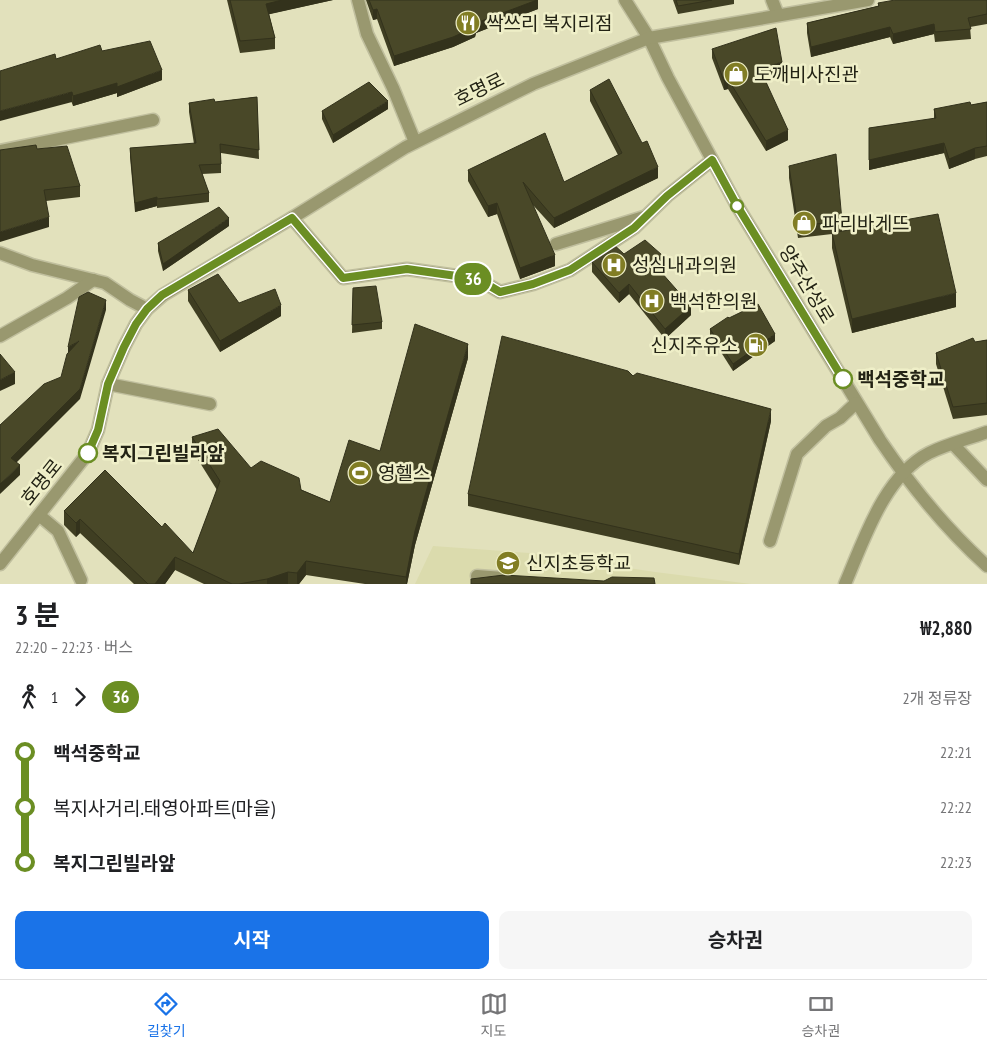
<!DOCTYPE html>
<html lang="ko">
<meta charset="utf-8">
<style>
:root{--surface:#fff;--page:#f6f6f6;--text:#202124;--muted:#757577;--line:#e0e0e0;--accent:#1a73e8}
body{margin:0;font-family:"PT Sans Narrow","Noto Sans KR",sans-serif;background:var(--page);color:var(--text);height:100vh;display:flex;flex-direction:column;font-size:19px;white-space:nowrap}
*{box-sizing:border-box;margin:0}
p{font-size:16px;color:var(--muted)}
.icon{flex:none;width:28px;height:28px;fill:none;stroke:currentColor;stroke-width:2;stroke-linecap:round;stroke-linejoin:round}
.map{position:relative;height:584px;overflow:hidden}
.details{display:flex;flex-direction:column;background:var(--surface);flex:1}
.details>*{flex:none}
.badge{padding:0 10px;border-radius:16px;font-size:18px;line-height:32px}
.map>.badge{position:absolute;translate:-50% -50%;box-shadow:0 0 0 2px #fff}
.legs{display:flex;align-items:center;gap:8px;height:55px;padding:0 15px;font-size:16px}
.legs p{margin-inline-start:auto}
.head{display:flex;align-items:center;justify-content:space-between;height:85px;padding:0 15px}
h1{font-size:28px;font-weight:700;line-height:38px}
.cta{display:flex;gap:10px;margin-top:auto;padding:10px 15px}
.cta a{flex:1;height:58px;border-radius:10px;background:var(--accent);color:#fff;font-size:20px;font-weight:700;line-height:58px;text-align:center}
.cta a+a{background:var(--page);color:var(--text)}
ul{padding:0 15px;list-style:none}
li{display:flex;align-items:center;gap:18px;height:55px;font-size:19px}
li i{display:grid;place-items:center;width:8px;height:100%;margin:0 6px;background:currentColor}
li i::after{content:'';width:12px;height:12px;margin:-6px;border:4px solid;border-radius:50%;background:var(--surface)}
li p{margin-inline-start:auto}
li:first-child i{background:linear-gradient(#0000 50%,currentColor 0)}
li:last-child i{background:linear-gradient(currentColor 50%,#0000 0)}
.dock{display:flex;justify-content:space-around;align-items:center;height:70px;border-top:1px solid var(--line);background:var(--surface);font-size:14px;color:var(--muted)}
.dock a{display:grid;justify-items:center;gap:2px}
.dock .selected{color:var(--accent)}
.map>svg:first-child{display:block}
</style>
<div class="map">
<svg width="987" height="584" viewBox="0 0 987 584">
<rect width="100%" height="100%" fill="#e2e1bc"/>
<polygon fill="#dbdbad" points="433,546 529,553 655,572 751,584 415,584"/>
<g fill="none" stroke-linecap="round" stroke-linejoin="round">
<g stroke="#c0bf9e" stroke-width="15">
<g id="minor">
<polyline points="358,0 367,34 393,88 415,142"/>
<path d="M625 0 649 38 668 78 736 204 880 440C911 486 946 529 987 566"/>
<polyline points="772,0 778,15"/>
<polyline points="0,151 153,120"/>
<polyline points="292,218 343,278 407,269 478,279 500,292 533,284 570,270 634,228 667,196 712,160"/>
<polyline points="556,244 644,217"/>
<polyline points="0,253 32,265 105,283 130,300 147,309"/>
<polyline points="0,336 67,298 93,280"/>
<polyline points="108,384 210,404"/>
<polyline points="953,444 987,480"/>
<polyline points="39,515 58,531 81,580"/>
<polyline points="770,541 797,454 826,426 840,418 856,403"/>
<polyline points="0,564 88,453 98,430 108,384 124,347 136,324 147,309 163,295 292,218 406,147 533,84 649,38 868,0"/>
<polyline points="477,576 503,578"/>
<path d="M845 584C864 540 884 476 929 453 947 444 968 439 987 432"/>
</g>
</g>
<use href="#minor" stroke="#99986f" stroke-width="12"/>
</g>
<g fill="#3f3e22">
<polygon points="227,0 333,0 269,14 275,38 275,49 240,53"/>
<polygon points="366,0 538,0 538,9 476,33 475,37 453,47 394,66 377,19 373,20"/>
<polygon points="673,0 734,0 734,4 678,14"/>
<polygon points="987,0 987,24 970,27 971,39 935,42 934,34 893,44 890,37 811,57 807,33 807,23 878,6 878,3"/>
<polygon points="712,49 782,72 764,78 788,140 766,151 728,89 724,90 712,58"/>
<polygon points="102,51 162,80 117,97 117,93 73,106 56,59"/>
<polygon points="590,90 658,178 554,228 532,204 555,266 520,279 497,214 488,217 468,181 468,170 564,182 618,155 590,101"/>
<polygon points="257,97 259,159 221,153 221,173 202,174 209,193 209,202 157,208 157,206 135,212 130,157 130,148 194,144 189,112 189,103 215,102"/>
<polygon points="987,102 987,156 975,159 949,169 944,153 869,170 869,128 934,119 934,109 971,105"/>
<polygon points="388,109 333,143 322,119 322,111"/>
<polygon points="37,149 80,186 80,197 46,201 49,227"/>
<polygon points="789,166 842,221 842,232 956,307 852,333 832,248 832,234 798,238 789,178"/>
<polygon points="229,226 163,271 158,251 158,243"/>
<polygon points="624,254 662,265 658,269 691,315 665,339 629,294 619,303 592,272 592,262"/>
<polygon points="353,288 382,322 382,329 352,333"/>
<polygon points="188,290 239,303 281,316 220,352 188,301"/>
<polygon points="729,318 775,341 733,371 710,335 710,329"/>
<polygon points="987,340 987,415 953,419 936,364 936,353 975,342"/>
<polygon points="468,358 415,545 407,584 365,584 306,575 299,584 204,584 175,570 165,584 134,584 80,533 76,537 64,525 64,511 162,527 193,553 217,490 192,450 192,437 251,468 330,502 380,451"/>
<polygon points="771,421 739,565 468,506 468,494"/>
</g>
<g fill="#33321c">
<polygon points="282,0 333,0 266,15 266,4"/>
<polygon points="537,0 538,0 538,9 476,33 475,37 453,47 394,66 394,56 476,23"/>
<polygon points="377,9 377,19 373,20 373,10"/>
<polygon points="934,24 934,34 893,44 893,34"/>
<polygon points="890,27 890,37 811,57 811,47"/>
<polygon points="782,62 782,72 760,79 760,69"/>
<polygon points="162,70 162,80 117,97 117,87"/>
<polygon points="728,79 728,89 724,90 724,81"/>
<polygon points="117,83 117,93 73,106 73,96"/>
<polygon points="72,92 72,102 0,121 0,111"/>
<polygon points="388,101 388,109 333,143 333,135"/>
<polygon points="788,130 788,140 766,151 766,141"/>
<polygon points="944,143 944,153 869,170 869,160"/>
<polygon points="975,148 975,159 949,169 949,159"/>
<polygon points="658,167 658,178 554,228 554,218"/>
<polygon points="157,197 157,206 135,212 135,203"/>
<polygon points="497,203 497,214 488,217 488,206"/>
<polygon points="49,217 49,227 0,242 0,232"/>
<polygon points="229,218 229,226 163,271 163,264"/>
<polygon points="555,255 555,266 520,279 520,268"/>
<polygon points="662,255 662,265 653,273 653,263"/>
<polygon points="629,284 629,294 619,303 619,293"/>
<polygon points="956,293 956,307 852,333 852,319"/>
<polygon points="106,300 106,310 80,399 11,468 11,458 80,389"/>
<polygon points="281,305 281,316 220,352 220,341"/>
<polygon points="691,306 691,315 665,339 665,329"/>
<polygon points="775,334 775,341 733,371 733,364"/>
<polygon points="79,341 68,357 68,347"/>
<polygon points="468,344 468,358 415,545 407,584 406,584 406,577 415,531"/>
<polygon points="15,372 15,384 0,391 0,380"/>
<polygon points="771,409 771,421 739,565 739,554"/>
<polygon points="20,465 20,475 0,494 0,484"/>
<polygon points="80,519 80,533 76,537 76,523"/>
<polygon points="175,557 175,570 165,584 155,584"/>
<polygon points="306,561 306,575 299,584 297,584 297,573"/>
<polygon points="288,572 288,584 267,584 267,579"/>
</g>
<g fill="#494828" stroke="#33321c">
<polygon points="230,0 282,0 266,4 275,38 240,41"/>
<polygon points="369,0 537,0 476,23 475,27 453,37 394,56 377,9 373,10"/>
<polygon points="676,0 712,0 678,6"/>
<polygon points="895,0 987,0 987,14 968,18 971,29 935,32 934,24 893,34 890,27 811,47 807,23 879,6 878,3"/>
<polygon points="776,28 782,62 760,69 788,130 766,141 728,79 724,81 712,49"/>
<polygon points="150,41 162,70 117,87 117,83 73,96 72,92 0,111 0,71 55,54 56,59 100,45 102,51"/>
<polygon points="609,79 642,143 647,141 658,167 554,218 523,182 555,255 520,268 497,203 488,206 468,170 545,133 564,182 622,153 590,90"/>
<polygon points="369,82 388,101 333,135 322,111"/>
<polygon points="257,97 259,150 220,144 221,164 199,165 209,193 157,199 157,197 135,203 130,148 196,143 189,103 214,99 215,102"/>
<polygon points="970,102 971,105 987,102 987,146 975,148 949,159 944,143 869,160 869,128 936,118 934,109"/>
<polygon points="36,145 37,149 67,146 80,186 44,190 49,217 0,232 0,150"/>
<polygon points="836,154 842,221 798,226 789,166"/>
<polygon points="219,207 229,218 163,264 158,243"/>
<polygon points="938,214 956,293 852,319 832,233"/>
<polygon points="645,240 662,255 653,263 691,306 665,329 629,284 619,293 592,262 612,243 624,254"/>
<polygon points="218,274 239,303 275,289 281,305 220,341 188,290"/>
<polygon points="376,286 382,322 352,325 353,288"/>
<polygon points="88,292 106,300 80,389 11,458 20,465 0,484 0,425 44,384 61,377 67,354 79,341 68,347 79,297"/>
<polygon points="758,304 775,334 733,364 710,329 728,317 729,318"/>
<polygon points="415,324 468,344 415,531 406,577 306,561 297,573 288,572 267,579 239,584 232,584 175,557 155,584 148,584 80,519 76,523 64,511 105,470 162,527 165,523 193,553 220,481 192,437 218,429 251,468 261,461 299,478 301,490 330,502 349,440 380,451"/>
<polygon points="502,336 628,371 633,376 637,373 771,409 739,554 468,494"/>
<polygon points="973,338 975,342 987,340 987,403 953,407 936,353"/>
<polygon points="0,354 15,372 0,380"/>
<polygon points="504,575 604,581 612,577 654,578 655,584 471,584 471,579"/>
</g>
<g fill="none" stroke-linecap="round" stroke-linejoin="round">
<g stroke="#fff" stroke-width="11">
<polyline id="line-1" points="88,453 98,430 108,384 124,347 136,324 147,309 162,295 292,218 343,278 407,269 478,279 500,292 533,284 570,270 634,228 667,196 712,160 736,204 843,379"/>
</g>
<use href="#line-1" stroke="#6b8e23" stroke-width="8"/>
</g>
<defs>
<g id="restaurant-disc" transform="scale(1.25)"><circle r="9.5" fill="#817d24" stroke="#efefc8"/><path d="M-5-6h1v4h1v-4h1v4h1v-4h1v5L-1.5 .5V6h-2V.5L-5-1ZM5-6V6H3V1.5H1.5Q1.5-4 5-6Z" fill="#fff"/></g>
<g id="shop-disc" transform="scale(1.25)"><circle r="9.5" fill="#817d24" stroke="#efefc8"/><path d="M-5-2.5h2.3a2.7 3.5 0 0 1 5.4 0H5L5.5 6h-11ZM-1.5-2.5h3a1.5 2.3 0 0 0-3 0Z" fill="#fff"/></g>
<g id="hospital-disc" transform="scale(1.25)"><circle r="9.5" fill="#817d24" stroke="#efefc8"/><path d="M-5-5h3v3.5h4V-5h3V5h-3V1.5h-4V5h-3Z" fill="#fff"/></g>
<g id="fuel-disc" transform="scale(1.25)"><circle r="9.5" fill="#817d24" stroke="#efefc8"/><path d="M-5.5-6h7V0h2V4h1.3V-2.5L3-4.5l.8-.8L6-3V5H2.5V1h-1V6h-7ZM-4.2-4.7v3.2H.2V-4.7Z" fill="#fff"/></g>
<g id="stadium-disc" transform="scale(1.25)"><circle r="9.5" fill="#817d24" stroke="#efefc8"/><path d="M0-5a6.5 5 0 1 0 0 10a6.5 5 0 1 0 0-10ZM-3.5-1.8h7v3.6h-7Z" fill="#fff"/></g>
<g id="school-disc" transform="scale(1.25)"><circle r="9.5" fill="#817d24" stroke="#efefc8"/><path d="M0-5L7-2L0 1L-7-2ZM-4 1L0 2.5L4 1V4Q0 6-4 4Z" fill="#fff"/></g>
</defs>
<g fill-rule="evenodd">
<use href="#restaurant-disc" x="468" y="23"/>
<use href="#shop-disc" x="736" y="74"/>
<use href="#shop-disc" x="804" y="223"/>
<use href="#hospital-disc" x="614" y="265"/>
<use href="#hospital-disc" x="652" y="301"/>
<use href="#fuel-disc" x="756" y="345"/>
<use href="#stadium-disc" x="360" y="473"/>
<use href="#school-disc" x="508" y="563"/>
</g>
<g fill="#fff" stroke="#6b8e23" stroke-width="2.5">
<circle cx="737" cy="206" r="6"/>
<circle cx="843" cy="379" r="9"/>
<circle cx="88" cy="453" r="9"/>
</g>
<g text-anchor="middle" stroke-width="5" stroke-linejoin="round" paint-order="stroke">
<g font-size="19" fill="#232315" stroke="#efefc8" text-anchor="start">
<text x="486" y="30">싹쓰리 복지리점</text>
<text x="754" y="81">도깨비사진관</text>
<text x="822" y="230">파리바게뜨</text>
<text x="632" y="272">성심내과의원</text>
<text x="670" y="308">백석한의원</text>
<text x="738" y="352" text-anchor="end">신지주유소</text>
<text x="378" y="480">영헬스</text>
<text x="526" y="570">신지초등학교</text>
</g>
<g font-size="19" fill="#232315" stroke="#efefc8">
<text transform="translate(479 89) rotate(-26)" y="7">호명로</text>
<text transform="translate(807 284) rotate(59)" y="7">양주산성로</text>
<text transform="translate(41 482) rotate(-51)" y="7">호명로</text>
</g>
<g font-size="19" font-weight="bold" fill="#232315" stroke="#efefc8" text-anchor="start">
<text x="857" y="386">백석중학교</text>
<text x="102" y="460">복지그린빌라앞</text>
</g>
</g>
</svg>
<b class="badge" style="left:473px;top:279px;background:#6b8e23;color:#fff">36</b>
</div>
<section class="details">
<div class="head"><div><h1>3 분</h1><p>22:20 – 22:23 · 버스</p></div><b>₩2,880</b></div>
<div class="legs"><svg class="icon" aria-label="walk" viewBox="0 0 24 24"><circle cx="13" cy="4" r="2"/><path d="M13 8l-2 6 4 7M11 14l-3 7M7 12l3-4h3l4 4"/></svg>1<svg class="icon" aria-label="forward" viewBox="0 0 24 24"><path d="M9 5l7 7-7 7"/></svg><b class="badge" style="background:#6b8e23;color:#fff">36</b><p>2개 정류장</p></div>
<ul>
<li><i style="color:#6b8e23"></i><b>백석중학교</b><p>22:21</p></li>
<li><i style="color:#6b8e23"></i><span>복지사거리.태영아파트(마을)</span><p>22:22</p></li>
<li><i style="color:#6b8e23"></i><b>복지그린빌라앞</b><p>22:23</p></li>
</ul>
<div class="cta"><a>시작</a><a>승차권</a></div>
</section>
<nav class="dock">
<a class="selected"><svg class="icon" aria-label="directions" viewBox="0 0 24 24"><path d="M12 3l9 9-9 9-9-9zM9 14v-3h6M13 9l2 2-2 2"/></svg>길찾기</a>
<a><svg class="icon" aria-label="map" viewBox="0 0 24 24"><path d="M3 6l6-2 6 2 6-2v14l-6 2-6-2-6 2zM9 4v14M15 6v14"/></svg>지도</a>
<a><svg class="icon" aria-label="tickets" viewBox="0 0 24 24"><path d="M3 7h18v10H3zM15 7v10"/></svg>승차권</a>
</nav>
